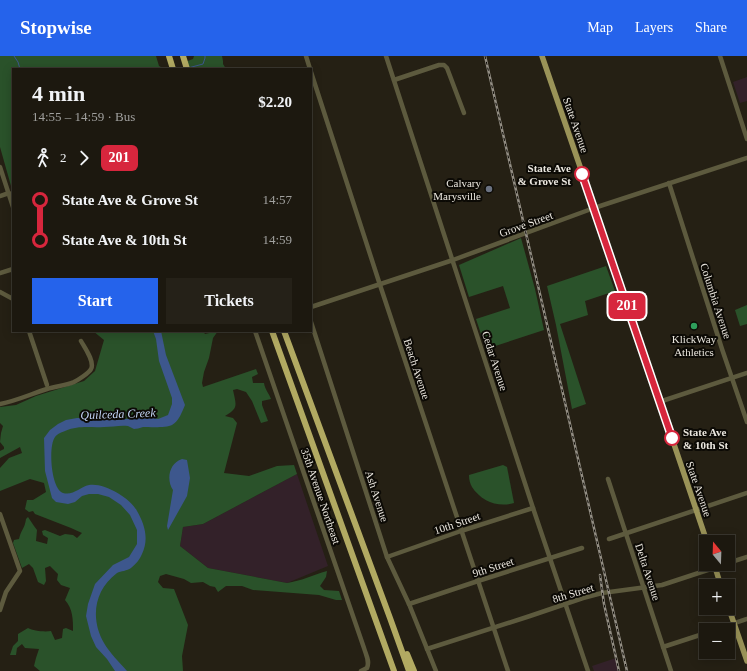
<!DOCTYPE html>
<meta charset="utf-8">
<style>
:root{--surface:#1c180f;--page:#252118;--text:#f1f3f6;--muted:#a0a09e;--line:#3a372f;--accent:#2563eb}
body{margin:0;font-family:"Times New Roman",serif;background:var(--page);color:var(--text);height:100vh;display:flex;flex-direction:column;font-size:15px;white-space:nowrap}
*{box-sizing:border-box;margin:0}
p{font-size:13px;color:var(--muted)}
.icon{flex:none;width:22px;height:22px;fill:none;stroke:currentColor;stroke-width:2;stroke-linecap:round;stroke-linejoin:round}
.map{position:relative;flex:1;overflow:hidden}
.panel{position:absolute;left:12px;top:12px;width:300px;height:264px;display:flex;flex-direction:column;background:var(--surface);border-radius:0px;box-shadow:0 2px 10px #0003,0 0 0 1px var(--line)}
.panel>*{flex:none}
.badge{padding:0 8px;border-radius:6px;font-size:14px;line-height:26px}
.needle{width:26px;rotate:341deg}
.fabs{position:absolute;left:699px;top:479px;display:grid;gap:8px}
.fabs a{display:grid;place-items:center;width:36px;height:36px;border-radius:0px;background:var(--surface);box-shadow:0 2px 10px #0003,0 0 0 1px var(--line);font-size:20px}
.map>.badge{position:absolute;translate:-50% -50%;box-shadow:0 0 0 2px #fff}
.legs{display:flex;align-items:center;gap:6px;height:44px;padding:0 20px;font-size:13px}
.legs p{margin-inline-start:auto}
.head{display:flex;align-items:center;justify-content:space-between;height:68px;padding:0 20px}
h1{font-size:22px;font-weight:700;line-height:30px}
.button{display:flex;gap:8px;margin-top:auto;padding:8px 20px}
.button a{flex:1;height:46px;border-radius:0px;background:var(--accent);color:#fff;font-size:16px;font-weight:700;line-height:46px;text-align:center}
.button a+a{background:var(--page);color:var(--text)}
ul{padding:0 20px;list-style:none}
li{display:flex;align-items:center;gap:14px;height:40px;font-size:15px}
li i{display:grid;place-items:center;width:6px;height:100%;margin:0 5px;background:currentColor}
li i::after{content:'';width:10px;height:10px;margin:-5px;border:3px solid;border-radius:50%;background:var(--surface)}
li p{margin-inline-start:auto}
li:first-child i{background:linear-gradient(#0000 50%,currentColor 0)}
li:last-child i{background:linear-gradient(currentColor 50%,#0000 0)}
header{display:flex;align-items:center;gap:24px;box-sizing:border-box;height:56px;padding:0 20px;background:var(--accent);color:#fff}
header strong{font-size:19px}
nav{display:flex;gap:22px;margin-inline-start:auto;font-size:14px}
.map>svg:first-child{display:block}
</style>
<header>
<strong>Stopwise</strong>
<nav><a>Map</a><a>Layers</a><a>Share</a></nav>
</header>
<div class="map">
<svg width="747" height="615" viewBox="0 0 747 615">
<rect width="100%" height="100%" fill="#252014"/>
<g fill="#332129">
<polygon points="747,21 747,45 740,47 733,26"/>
<polygon points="297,418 328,510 287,527 208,512 180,490 183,471 203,468"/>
<polygon points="616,602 618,615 594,615 592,610"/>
</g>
<g fill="#2a522a">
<polygon points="0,0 156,0 159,10 165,13 13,13 13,137 0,91"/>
<polygon points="194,0 222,0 223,5 223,8 226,13 193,13 182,7 193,3"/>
<polygon points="521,182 535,233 544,274 486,293 476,263 510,252 503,230 469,241 459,209"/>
<polygon points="606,210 615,235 585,245 588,259 560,268 586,348 572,353 556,269 547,230"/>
<polygon points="747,249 747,268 740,270 735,254"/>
<path d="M93 275H203L205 278 218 275 213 282 209 302 204 316 202 327 203 331 256 313 258 318 252 321 253 327H264C265 334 269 337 271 343L262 345V349L268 365 261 367 252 345 246 336 237 333 233 334C236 349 239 352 225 360L233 362 237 367 224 417 249 420 277 410 294 409 297 418 203 468 183 471 180 490 208 512 287 527C301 525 313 519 327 515L326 521 320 530 324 534 339 535 342 544H336L319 539 253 534 242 530H226L218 536 215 531 210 530 203 526 191 527 184 523 166 518 160 520 158 526 163 532 174 533 188 569 182 600 183 615H40L34 610 36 602 39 593 25 592 22 588 17 592 16 599H10L13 590 18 585V578L28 572C33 575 45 576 51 575L55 584 62 582 63 573 66 572 73 575C73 564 73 553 65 544L70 532 61 529 57 524 58 518 50 510 45 512 46 525 44 529 38 526 33 512 29 508 22 512 13 487 14 484 19 483C21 474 25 472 26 463L28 461 34 470 37 474 36 485 47 488 48 482 43 479 42 475 45 474 60 480 65 478 73 479 77 482 82 477 71 472 35 458 33 455 29 456 25 453 27 444H33L46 436 44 427 30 423 0 435V412L9 402 22 397 20 391 0 402V395L4 393V391L0 386 1 377 3 370 0 367V351L16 349 36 340 84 325 95 315 104 284Z"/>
<path d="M503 409 507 411 514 447C498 452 481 445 472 431 470 427 469 424 469 419Z"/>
</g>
<g fill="#3d578d">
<path d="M153 275H161L166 299 185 349C182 356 179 365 172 369 167 372 150 371 143 371 140 372 136 373 134 373 132 372 130 371 128 370 120 369 112 371 104 371 89 372 80 369 65 375 62 376 57 378 55 381 48 390 51 433 63 437 73 440 80 431 89 429 103 426 131 442 137 455 145 469 149 483 142 498 140 503 136 508 131 512 127 515 121 515 117 517 94 534 90 563 104 587 109 596 120 607 127 615H115L107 603 96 591 91 580 86 560 88 548 95 528 113 509 129 501 137 488V474L130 459 121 449 109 441 98 438H89L82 440 75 446 68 448 56 446 52 442 45 415 44 382 50 374 58 368 66 364 77 362 133 363 144 360 158 363 168 359 172 348V342L159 305 156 283Z"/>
<path d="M182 403 187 404 190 422 187 440 168 474 167 470 173 434C166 424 169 407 182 403Z"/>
</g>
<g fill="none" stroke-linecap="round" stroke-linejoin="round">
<g stroke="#3d578d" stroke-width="1">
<polyline points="14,0 18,6 20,13"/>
<polyline points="188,12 203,8 205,2 205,0"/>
<polyline points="13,25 12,27 13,28"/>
</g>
<g stroke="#5d5a3e" stroke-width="4.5">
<polyline points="306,0 310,13"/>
<polyline points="386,0 533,452 588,615"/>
<polyline points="720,0 747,83"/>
<polyline points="311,16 380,229 508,615"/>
<polyline points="394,24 439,9 444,9 447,12 464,57"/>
<polyline points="0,111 13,151"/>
<polyline points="669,127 722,293 747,366"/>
<polyline points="0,140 9,137"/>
<polyline points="0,217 13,213"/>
<polyline points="0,236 13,243"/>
<polyline points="311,251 453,204 594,152 747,102"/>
<polyline points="311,266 387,501 409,548 436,615"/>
<polyline points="29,275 47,329"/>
<path d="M255 275 364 592C366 599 370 605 367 612L361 615"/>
<polyline points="659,346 747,317"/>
<path d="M0 348C16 345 31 338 47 333 56 330 65 330 74 326 78 324 89 317 91 313 95 306 85 292 81 285"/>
<polyline points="608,423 671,615"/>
<polyline points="0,458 20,515 6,536 0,554"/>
<polyline points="609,483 747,437"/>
<polyline points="387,501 461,475 533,452"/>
<polyline points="728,507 747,501"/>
<polyline points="409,548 478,525 582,492"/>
<polyline points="714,574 747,563"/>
<polyline points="663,591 706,577"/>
<polyline points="427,593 530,560 583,542 602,537 662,529 726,508"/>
</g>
<g stroke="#9a9358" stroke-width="5.5">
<polyline points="542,0 596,157 707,486"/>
<polyline points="714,508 721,530"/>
<polyline points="728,550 747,605"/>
</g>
<g stroke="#b2aa62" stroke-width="6">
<polyline points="169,0 173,13"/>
<polyline points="183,0 187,13"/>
<polyline points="272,275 394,615"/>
<polyline points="284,275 390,562 409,615"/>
<polyline points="407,598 414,615"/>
</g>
<g stroke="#938e84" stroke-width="2.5">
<g id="rail">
<polyline points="485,0 627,615"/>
<polyline points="600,519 604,548 619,615"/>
</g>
</g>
<use href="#rail" stroke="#0c0a05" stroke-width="1" stroke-dasharray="3" stroke-linecap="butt"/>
</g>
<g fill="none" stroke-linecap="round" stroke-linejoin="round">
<g stroke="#fff" stroke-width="9">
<polyline id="line-1" points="582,118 672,382"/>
</g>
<use href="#line-1" stroke="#d7263d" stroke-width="6"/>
</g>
<g fill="#fff" stroke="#d7263d" stroke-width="2">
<circle cx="582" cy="118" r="7"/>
<circle cx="672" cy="382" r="7"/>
</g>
<circle fill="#6b7280" stroke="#0c0a05" stroke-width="1.5" cx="489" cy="133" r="4"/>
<circle fill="#2e9e5b" stroke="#0c0a05" stroke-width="1.5" cx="694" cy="270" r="4"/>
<g text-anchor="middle" stroke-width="4" stroke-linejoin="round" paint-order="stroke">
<g font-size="11" fill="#ebe7df" stroke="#0c0a05">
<text transform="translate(576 69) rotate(71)" y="4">State Avenue</text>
<text transform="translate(526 168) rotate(-20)" y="4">Grove Street</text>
<text transform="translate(716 245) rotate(72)" y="4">Columbia Avenue</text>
<text transform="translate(495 305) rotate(72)" y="4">Cedar Avenue</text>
<text transform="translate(417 313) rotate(72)" y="4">Beach Avenue</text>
<text transform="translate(699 433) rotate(71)" y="4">State Avenue</text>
<text transform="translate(321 440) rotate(71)" y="4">35th Avenue Northeast</text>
<text transform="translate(377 440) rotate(72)" y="4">Ash Avenue</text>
<text transform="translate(457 467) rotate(-19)" y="4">10th Street</text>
<text transform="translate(493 511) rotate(-18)" y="4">9th Street</text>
<text transform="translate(648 516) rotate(72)" y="4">Delta Avenue</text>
<text transform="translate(573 537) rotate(-17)" y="4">8th Street</text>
</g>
<g font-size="11" font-weight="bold" fill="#ebe7df" stroke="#0c0a05" text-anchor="end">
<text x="571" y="116">State Ave<tspan x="571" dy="13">&amp; Grove St</tspan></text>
<text x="683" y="380" text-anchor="start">State Ave<tspan x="683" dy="13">&amp; 10th St</tspan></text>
</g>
<g font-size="11" fill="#ebe7df" stroke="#0c0a05" text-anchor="end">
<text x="481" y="131">Calvary<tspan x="481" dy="13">Marysville</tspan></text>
<text x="694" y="287" text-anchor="middle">KlickWay<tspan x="694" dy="13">Athletics</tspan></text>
</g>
<g font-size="12" font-style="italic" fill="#c5d6f8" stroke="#0c0a05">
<text transform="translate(118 358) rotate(-2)" y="4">Quilceda Creek</text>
</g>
</g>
</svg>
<div class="fabs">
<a><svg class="needle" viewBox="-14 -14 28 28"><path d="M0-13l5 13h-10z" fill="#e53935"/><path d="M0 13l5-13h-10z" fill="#a0a09e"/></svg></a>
<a>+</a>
<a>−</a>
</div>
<b class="badge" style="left:627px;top:250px;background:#d7263d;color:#fff">201</b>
<section class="panel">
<div class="head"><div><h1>4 min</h1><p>14:55 – 14:59 · Bus</p></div><b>$2.20</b></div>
<div class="legs"><svg class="icon" aria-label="walk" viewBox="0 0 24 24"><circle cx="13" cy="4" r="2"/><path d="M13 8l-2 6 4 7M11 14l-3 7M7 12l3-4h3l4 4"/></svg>2<svg class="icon" aria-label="forward" viewBox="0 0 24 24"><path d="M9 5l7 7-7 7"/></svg><b class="badge" style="background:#d7263d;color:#fff">201</b></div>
<ul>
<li><i style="color:#d7263d"></i><b>State Ave &amp; Grove St</b><p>14:57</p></li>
<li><i style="color:#d7263d"></i><b>State Ave &amp; 10th St</b><p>14:59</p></li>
</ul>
<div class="button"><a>Start</a><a>Tickets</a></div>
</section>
</div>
